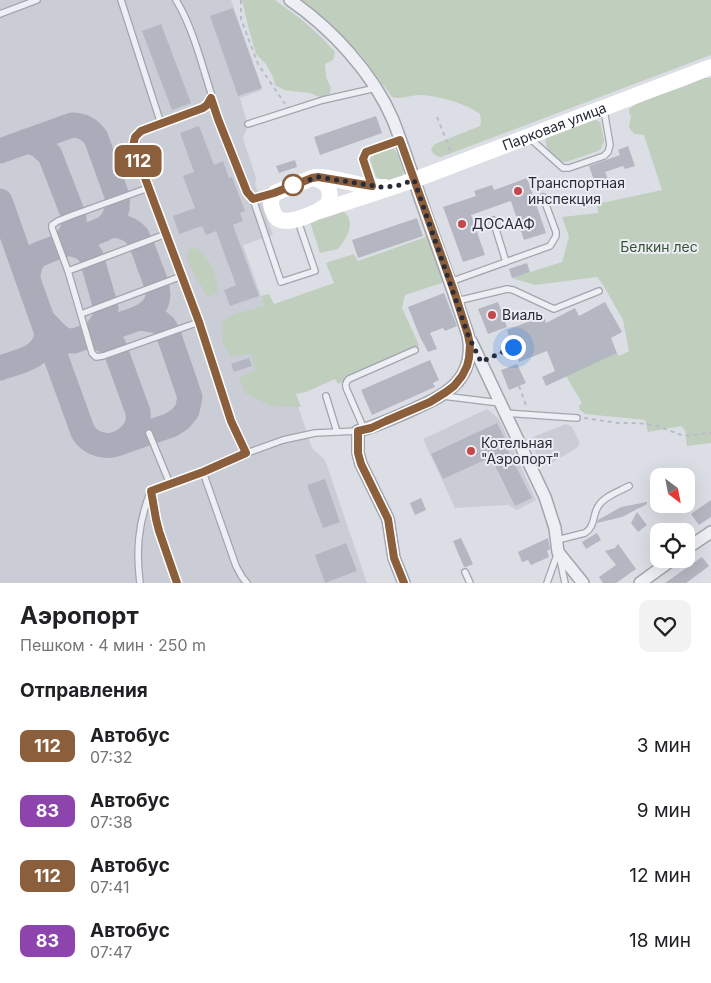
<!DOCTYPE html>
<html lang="ru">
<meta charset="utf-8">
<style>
:root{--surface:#fff;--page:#f2f2f2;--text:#202124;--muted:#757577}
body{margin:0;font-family:Inter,sans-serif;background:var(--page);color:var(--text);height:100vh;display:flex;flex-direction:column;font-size:19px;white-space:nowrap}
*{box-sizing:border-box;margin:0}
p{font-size:16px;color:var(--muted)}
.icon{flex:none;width:28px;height:28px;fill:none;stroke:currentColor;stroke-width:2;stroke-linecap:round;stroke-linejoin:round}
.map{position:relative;height:583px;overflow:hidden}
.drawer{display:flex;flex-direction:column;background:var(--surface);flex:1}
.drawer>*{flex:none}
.badge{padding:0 10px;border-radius:8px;font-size:18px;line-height:32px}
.needle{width:32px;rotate:148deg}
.fabs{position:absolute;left:650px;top:468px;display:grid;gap:10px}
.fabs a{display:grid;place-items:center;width:45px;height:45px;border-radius:10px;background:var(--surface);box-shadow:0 5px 20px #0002;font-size:25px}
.you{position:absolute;width:25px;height:25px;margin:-12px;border:4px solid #fff;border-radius:50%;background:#1a73e8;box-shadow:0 0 0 8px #1a73e833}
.map>.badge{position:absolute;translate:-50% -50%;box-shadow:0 0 0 2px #fff}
h2{padding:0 20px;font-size:19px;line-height:45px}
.round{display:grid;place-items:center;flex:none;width:52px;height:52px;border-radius:10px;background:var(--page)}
.summary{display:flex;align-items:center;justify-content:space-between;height:85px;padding:0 20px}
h1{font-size:24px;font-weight:700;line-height:38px}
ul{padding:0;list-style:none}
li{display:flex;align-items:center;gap:15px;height:65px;padding:0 20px}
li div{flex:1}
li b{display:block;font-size:19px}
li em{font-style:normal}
li .badge{min-width:55px;font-weight:700;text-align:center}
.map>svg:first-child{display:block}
</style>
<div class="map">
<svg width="711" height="583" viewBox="0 0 711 583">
<rect width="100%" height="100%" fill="#dcdee5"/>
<g fill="#cacdd6">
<polygon points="0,0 231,0 262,90 240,98 248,126 243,138 256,178 255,184 273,235 243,245 261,296 312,448 325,460 367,583 0,583"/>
<polygon points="487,409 499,419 536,500 517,510 508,505 455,508 423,439"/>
<polygon points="566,424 572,427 580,443 577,448 546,466 539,460 530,440 533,437"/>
</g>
<g fill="#c0cebe">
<polygon points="242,0 275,0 302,20 321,37 335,52 333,60 325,64 326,77 331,88 330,94 319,97 310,93 284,90 275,85 273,77 266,64 256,54 248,26"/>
<path d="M302 0H711V55L441 157C435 156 433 154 431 149L435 144 480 126 481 121 480 114C467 104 436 95 420 95 410 95 402 100 392 97L361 55 337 31 307 4Z"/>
<polygon points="703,78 711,78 711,443 687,446 685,430 681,426 648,432 645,420 585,414 580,410 579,406 582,403 566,376 617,353 619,356 629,351 623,320 602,283 597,277 535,285 512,278 562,262 569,237 562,217 598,213 597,204 662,190 644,135 634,134 629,127 631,116 629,113 629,109 641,101 686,86"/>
<path d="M594 119 600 122 601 125 604 141 601 149 598 151 566 162 560 161C553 154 543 148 546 137Z"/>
<path d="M392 147C400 154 405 166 403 176L387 182 376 177 370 159 376 153Z"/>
<path d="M340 210C342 211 345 212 347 215 355 226 345 240 338 249L320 253 310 222Z"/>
<polygon points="423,216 444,275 442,283 405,295 402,308 419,345 415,350 338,384 335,379 306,392 296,394 301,407 271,406 245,393 239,377 255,371 251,354 231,357 223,344 222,323 230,315 264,306 261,296 269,294 274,304 334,283 326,263 354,254 358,261 426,237 420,218"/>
<path d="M197 248C213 263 215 272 218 293L208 297 195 276 186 258 189 249Z"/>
</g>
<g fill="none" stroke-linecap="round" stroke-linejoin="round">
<g stroke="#aaadb9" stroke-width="25">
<path d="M27 141 39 145 50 155 74 217C75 229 70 237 62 245"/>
<path d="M0 151 72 125C82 125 90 129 96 138L117 196C119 209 115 221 104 229L37 255C30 262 28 269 28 278"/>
<path d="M0 201 47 333C45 358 19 361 0 368"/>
<path d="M108 226C119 225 130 228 137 236 142 245 146 255 149 265 158 287 167 305 139 318"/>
<path d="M66 243C77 245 86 247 91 256L106 308 105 319 95 333"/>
<path d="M44 322C54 330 59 342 74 341L139 318 158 321 164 326 168 333 190 397 187 411 180 419 171 425 113 445C101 447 89 442 83 432L47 333"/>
<path d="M87 336C97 337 106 339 114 346L138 412C140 427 132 436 120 443"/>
</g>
</g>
<g fill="#b4b7c1">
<polygon points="233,8 262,88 238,96 210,16"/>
<polygon points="161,24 191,103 172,110 142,31"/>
<polygon points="376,116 382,133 320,155 314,137"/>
<polygon points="199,126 214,165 223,161 229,178 232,177 245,211 240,213 243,221 233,225 259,296 230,306 224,290 236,285 216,231 206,235 202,226 179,234 173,216 195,208 183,176 194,172 180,133"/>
<polygon points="628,146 635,166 625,169 623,166 605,172 608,179 595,183 589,166 620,155 618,150"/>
<polygon points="295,160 297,167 279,173 276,166"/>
<polygon points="527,178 546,233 524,240 511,201 471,215 485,255 463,262 443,207 476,196 474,191 492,185 494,190"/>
<polygon points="417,218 423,236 358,258 352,240"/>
<polygon points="527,263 530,272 512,278 509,269"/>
<polygon points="444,293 457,326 445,331 443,328 430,333 437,349 428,352 420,337 408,307"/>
<polygon points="498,302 507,327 488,334 478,309"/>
<polygon points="605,302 622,332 611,338 617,353 546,386 542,377 555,371 547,351 519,362 507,330 538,318 540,319 544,317 546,323 575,308 579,316"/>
<polygon points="249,358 252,366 234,372 231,364"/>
<polygon points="430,360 439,380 433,383 435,387 372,415 361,390"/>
<polygon points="517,364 526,383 509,390 501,370"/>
<polygon points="497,423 506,441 508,440 512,447 507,449 532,498 515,506 491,457 443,479 431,454"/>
<polygon points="325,479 340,522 323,528 307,485"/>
<polygon points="421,498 426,510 415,515 410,503"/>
<polygon points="711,500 711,517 699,525 691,514"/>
<polygon points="647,502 647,504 622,517 597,523 598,520 621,507"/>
<polygon points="637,512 647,525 638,532 631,523"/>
<polygon points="597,533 601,540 586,549 582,542"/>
<polygon points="461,538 473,564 466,567 464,567 453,541"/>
<polygon points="548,538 550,549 547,551 549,557 531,565 528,560 522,562 518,552"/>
<polygon points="346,543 357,571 325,583 315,555"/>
<polygon points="618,544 636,569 616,583 603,583 599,577 616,565 605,551 615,548"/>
<polygon points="702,557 709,566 686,583 665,583"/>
</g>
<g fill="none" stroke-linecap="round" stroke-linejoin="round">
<g stroke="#a2a5ae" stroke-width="8">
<g id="lane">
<polyline points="121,0 161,124"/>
<path d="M176 0C193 28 201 62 211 93 211 100 208 104 203 108L141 131C135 135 134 139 133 146L199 322 231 421 247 453"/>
<polyline points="0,14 37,0"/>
<polyline points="211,98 218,119 248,194 253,199 270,194"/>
<polyline points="248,124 323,100 376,88"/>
<polyline points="530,140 534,142 563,168 569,168 604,156 608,152 610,145 604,110"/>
<polyline points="372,185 363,159 367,152 400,140"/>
<polyline points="148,188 73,215 58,221 52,225 52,228 68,271 92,353 96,357 103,356 199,322"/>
<polyline points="253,199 281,282 315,271 298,221"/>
<polyline points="493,220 506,262"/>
<polyline points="68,271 166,234"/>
<polyline points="450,282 550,246 556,236 556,232 543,197"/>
<polyline points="457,301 507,289 513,290 554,309 599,291"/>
<polyline points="81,314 182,276"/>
<polyline points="326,396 337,432"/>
<polyline points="443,396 500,403"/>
<polyline points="505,413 577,418"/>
<path d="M364 429 347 390C345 385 345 383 349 379L415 350"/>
<polyline points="149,433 170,484"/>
<polyline points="203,472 236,566 242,577 247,583"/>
<path d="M557 540 585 533C596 526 592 514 599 505 605 496 620 491 629 486"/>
<polyline points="560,559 565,583"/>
<polyline points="465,572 470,583"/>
<path d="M140 583C136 551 138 524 150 493"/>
<polyline points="177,583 159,531 156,519 151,491 203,472 247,453 283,440 315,433 358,431"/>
<polyline points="547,583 558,552"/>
</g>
</g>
<g stroke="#a2a5ae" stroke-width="14">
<g id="street">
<path d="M290 0C331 28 373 73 393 120 404 148 413 177 423 206 438 249 454 292 468 335 477 383 441 397 405 413 389 420 374 427 358 431V453L361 464 388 519 394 558 404 583"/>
<polyline points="471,341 545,497 555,528 558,552 583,583"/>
<polyline points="686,549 711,532"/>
<polyline points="640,583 673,559"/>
</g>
</g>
<g stroke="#babcc4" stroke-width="2" stroke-dasharray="4 4" stroke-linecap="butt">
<polyline points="241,0 241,19 258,64 285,104"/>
<polyline points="437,117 451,152"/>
<polyline points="491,357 513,347"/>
<polyline points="519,386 527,408"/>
<polyline points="584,418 618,423 638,423 657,426 684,436 711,433"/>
</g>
<use href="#lane" stroke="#eeeff4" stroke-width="5.5"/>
<use href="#street" stroke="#eeeff4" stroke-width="11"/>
<g stroke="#fff" stroke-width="16">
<path d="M315 177C338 176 361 189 385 187"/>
<path d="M312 178C327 181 333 189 328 204 320 212 286 227 277 218 276 218 273 212 273 211 270 204 270 199 275 193Z"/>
<path id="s1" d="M320 211 414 180 711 67"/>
</g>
</g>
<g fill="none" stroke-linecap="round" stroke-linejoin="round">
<g stroke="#fff" stroke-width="11">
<polyline id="line" points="177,583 159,531 156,519 151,491 203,472 246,453 231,421 199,322 133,146 135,137 141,131 203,108 207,105 211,98 218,119 247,192 253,199 274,193 312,178 318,177 372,186 363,159 366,152 400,140 454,291 468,335 470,345 469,358 467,366 462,376 454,386 446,392 430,402 386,421 371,428 358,431 358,453 361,464 388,519 394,558 404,583"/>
</g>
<use href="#line" stroke="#8b5e3c" stroke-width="8"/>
<polyline stroke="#272b3a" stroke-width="5" stroke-dasharray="0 9" points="293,185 318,177 381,187 397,186 414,180 468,335 481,362 513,347"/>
</g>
<circle fill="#fff" stroke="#8b5e3c" stroke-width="2.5" cx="293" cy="185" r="10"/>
<g fill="#c2484a" stroke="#ebedf3" stroke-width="2">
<circle cx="518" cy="191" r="5"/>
<circle cx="462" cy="224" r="5"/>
<circle cx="492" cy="315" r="5"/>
<circle cx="471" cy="451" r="5"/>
</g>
<g text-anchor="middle" stroke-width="4" stroke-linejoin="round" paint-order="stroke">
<g font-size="14" fill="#272b3a" stroke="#ebedf3">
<text dy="5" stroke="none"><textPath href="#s1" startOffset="249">Парковая улица</textPath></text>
</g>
<g font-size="14" fill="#272b3a" stroke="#ebedf3" text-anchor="start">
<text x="528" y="188">Транспортная<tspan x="528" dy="16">инспекция</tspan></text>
<text x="472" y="229">ДОСААФ</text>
<text x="502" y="320">Виаль</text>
<text x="481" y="448">Котельная<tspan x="481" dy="16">"Аэропорт"</tspan></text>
</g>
<g font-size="14" fill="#375435" stroke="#ebedf3">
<text x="659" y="252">Белкин лес</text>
</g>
</g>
</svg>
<div class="fabs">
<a><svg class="needle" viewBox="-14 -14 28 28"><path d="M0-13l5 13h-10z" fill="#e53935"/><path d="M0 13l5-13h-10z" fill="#757577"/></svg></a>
<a><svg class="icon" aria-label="locate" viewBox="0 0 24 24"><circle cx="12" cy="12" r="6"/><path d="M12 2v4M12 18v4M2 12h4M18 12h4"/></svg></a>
</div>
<div class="you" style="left:513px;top:347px"></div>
<b class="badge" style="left:138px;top:161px;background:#8b5e3c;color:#fff">112</b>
</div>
<section class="drawer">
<div class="summary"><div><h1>Аэропорт</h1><p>Пешком · 4 мин · 250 m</p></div><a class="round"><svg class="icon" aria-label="heart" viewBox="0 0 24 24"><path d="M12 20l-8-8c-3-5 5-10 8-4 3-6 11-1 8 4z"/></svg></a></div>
<h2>Отправления</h2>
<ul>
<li><span class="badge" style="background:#8b5e3c;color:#fff">112</span><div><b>Автобус</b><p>07:32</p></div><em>3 мин</em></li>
<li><span class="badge" style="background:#8e44ad;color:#fff">83</span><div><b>Автобус</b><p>07:38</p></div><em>9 мин</em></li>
<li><span class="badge" style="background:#8b5e3c;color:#fff">112</span><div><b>Автобус</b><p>07:41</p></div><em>12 мин</em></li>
<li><span class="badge" style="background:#8e44ad;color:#fff">83</span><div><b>Автобус</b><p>07:47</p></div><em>18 мин</em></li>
</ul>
</section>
